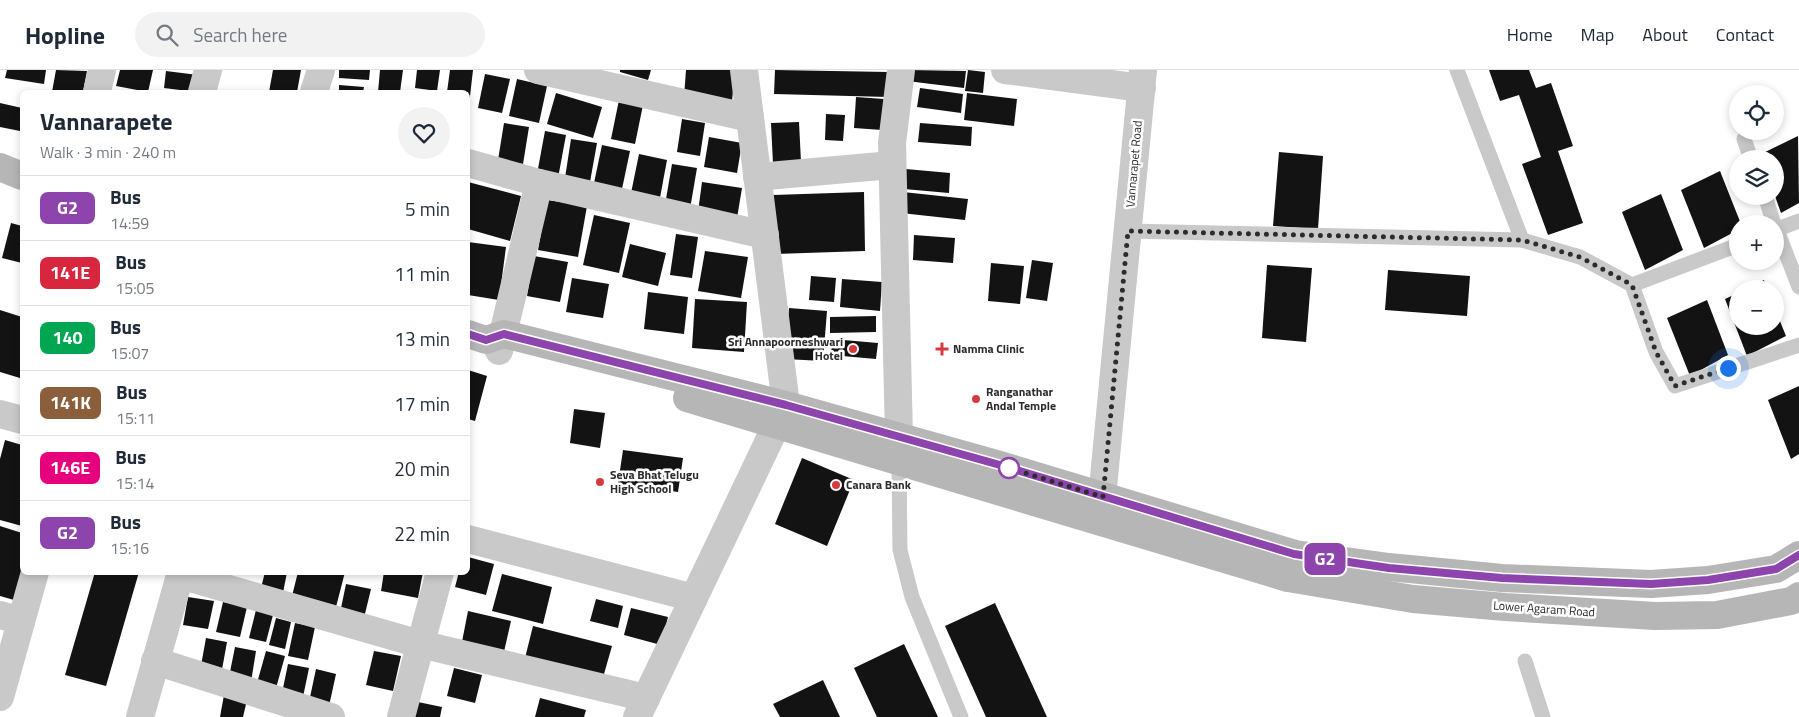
<!DOCTYPE html>
<meta charset="utf-8">
<style>
:root{--surface:#fff;--page:#f2f2f3;--text:#1f2937;--muted:#747a83;--line:#e0e1e3}
body{margin:0;font-family:"Titillium Web",sans-serif;background:var(--page);color:var(--text);height:100vh;display:flex;flex-direction:column;font-size:19px;white-space:nowrap}
*{box-sizing:border-box;margin:0}
p{font-size:16px;color:var(--muted)}
.icon{flex:none;width:28px;height:28px;fill:none;stroke:currentColor;stroke-width:2;stroke-linecap:round;stroke-linejoin:round}
.map{position:relative;flex:1;overflow:hidden}
.side{position:absolute;left:20px;top:20px;width:450px;height:485px;display:flex;flex-direction:column;background:var(--surface);border-radius:8px;box-shadow:0 2px 8px #0003}
.side>*{flex:none}
.badge{padding:0 10px;border-radius:8px;font-size:18px;line-height:32px}
.tools{position:absolute;left:1729px;top:15px;display:grid;gap:10px}
.tools a{display:grid;place-items:center;width:55px;height:55px;border-radius:50%;background:var(--surface);box-shadow:0 2px 8px #0003;font-size:25px}
.you{position:absolute;width:25px;height:25px;margin:-12px;border:4px solid #fff;border-radius:50%;background:#1a73e8;box-shadow:0 0 0 8px #1a73e833}
.map>.badge{position:absolute;translate:-50% -50%;box-shadow:0 0 0 2px #fff}
.round{display:grid;place-items:center;flex:none;width:52px;height:52px;border-radius:26px;background:var(--page)}
.headline{display:flex;align-items:center;justify-content:space-between;height:85px;padding:0 20px}
h1{font-size:24px;font-weight:700;line-height:38px}
ul{padding:0;list-style:none}
li{display:flex;align-items:center;gap:15px;height:65px;padding:0 20px;border-top:1px solid var(--line)}
li div{flex:1}
li b{display:block;font-size:19px}
li em{font-style:normal}
li .badge{min-width:55px;font-weight:700;text-align:center}
header{display:flex;align-items:center;gap:30px;box-sizing:border-box;height:70px;padding:0 25px;background:var(--surface);border-bottom:1px solid var(--line)}
header strong{font-size:24px}
nav{display:flex;gap:28px;margin-inline-start:auto;font-size:18px}
.search{width:350px;height:45px;background:var(--page);display:flex;align-items:center;gap:12px;box-sizing:border-box;padding:0 18px;border-radius:28px;color:var(--muted);font-size:19px}
.map>svg:first-child{display:block}
</style>
<header>
<strong>Hopline</strong>
<div class="search"><svg class="icon" aria-label="search" viewBox="0 0 24 24"><circle cx="10" cy="10" r="6"/><path d="M15 15l6 6"/></svg>Search here</div>
<nav><a>Home</a><a>Map</a><a>About</a><a>Contact</a></nav>
</header>
<div class="map">
<svg width="1799" height="647" viewBox="0 0 1799 647">
<rect width="100%" height="100%" fill="#fff"/>
<g fill="#131313">
<polygon points="7,0 46,0 44,14 5,8"/>
<polygon points="56,0 87,1 83,22 52,22"/>
<polygon points="120,0 153,0 148,22 116,16"/>
<polygon points="273,0 301,0 297,22 269,22"/>
<polygon points="339,0 370,0 369,10 339,8"/>
<polygon points="380,0 403,0 400,22 378,22"/>
<polygon points="417,0 440,0 437,21 415,18"/>
<polygon points="450,0 473,0 469,35 468,22 447,22"/>
<polygon points="620,0 651,0 648,10 620,2"/>
<polygon points="686,0 735,0 732,31 684,27"/>
<polygon points="775,0 889,2 888,27 774,24"/>
<polygon points="908,0 966,1 964,18 907,11"/>
<polygon points="968,0 985,2 983,23 965,21"/>
<polygon points="1489,0 1529,0 1536,18 1551,13 1573,76 1558,81 1583,153 1548,165 1522,94 1541,87 1519,25 1500,31"/>
<polygon points="166,1 198,5 196,22 164,18"/>
<polygon points="485,4 510,9 502,43 478,38"/>
<polygon points="517,9 547,16 539,53 509,46"/>
<polygon points="339,15 364,17 363,22 339,22"/>
<polygon points="920,18 963,24 961,43 917,37"/>
<polygon points="556,23 602,37 593,68 547,54"/>
<polygon points="967,23 1017,29 1014,56 964,50"/>
<polygon points="856,27 884,29 882,60 854,58"/>
<polygon points="619,30 643,35 635,74 611,69"/>
<polygon points="0,33 22,38 20,61 0,57"/>
<polygon points="826,44 845,45 843,71 825,70"/>
<polygon points="682,49 705,53 700,86 677,82"/>
<polygon points="799,52 801,92 773,94 771,53"/>
<polygon points="504,53 529,57 523,94 498,90"/>
<polygon points="920,53 972,57 971,76 918,72"/>
<polygon points="545,61 566,65 558,108 537,104"/>
<polygon points="1798,66 1799,133 1781,143 1775,126 1775,89 1761,89 1759,85"/>
<polygon points="709,67 742,73 737,103 704,97"/>
<polygon points="571,69 597,73 590,112 565,108"/>
<polygon points="602,75 630,81 622,119 594,113"/>
<polygon points="1279,82 1323,86 1318,159 1273,156"/>
<polygon points="639,84 667,90 659,133 630,128"/>
<polygon points="672,94 697,98 690,139 665,135"/>
<polygon points="906,99 950,103 949,123 904,119"/>
<polygon points="1720,101 1741,154 1738,154 1738,160 1704,178 1681,120"/>
<polygon points="468,112 521,126 510,171 468,159"/>
<polygon points="702,112 742,118 737,148 698,142"/>
<polygon points="864,122 865,181 775,184 773,125"/>
<polygon points="903,122 968,129 965,150 901,143"/>
<polygon points="1661,124 1683,180 1645,200 1622,142"/>
<polygon points="547,130 587,136 578,187 538,180"/>
<polygon points="594,145 630,153 619,203 583,195"/>
<polygon points="11,153 22,156 22,193 2,188"/>
<polygon points="676,164 698,167 692,208 670,205"/>
<polygon points="914,165 955,168 953,193 913,190"/>
<polygon points="468,172 506,177 499,230 468,225"/>
<polygon points="630,174 666,183 658,216 622,207"/>
<polygon points="705,181 748,187 741,228 698,221"/>
<polygon points="534,186 568,192 560,232 527,226"/>
<polygon points="1032,190 1053,193 1047,231 1026,228"/>
<polygon points="991,193 1024,196 1020,234 988,231"/>
<polygon points="1267,195 1312,198 1306,272 1262,268"/>
<polygon points="1388,200 1470,206 1467,246 1385,240"/>
<polygon points="811,206 836,208 834,232 809,230"/>
<polygon points="572,208 609,214 603,248 566,242"/>
<polygon points="842,209 882,212 880,241 840,237"/>
<polygon points="1764,210 1767,219 1745,219"/>
<polygon points="648,222 688,227 684,264 644,259"/>
<polygon points="1738,223 1738,256 1775,256 1775,239 1786,266 1747,286 1725,229"/>
<polygon points="695,229 747,232 744,282 692,278"/>
<polygon points="1707,230 1728,285 1690,306 1667,248"/>
<polygon points="789,238 827,241 823,291 785,289"/>
<polygon points="0,240 22,247 22,299 20,308 0,302"/>
<polygon points="876,246 876,262 830,263 830,247"/>
<polygon points="832,269 878,273 876,289 831,285"/>
<polygon points="468,300 487,306 475,351 468,349"/>
<polygon points="1799,316 1799,384 1791,389 1768,330"/>
<polygon points="574,339 605,343 600,378 570,373"/>
<polygon points="5,370 22,375 22,456 0,450 0,389"/>
<polygon points="623,380 683,388 678,422 618,414"/>
<polygon points="802,388 854,410 827,476 775,454"/>
<polygon points="0,456 22,463 22,501 14,530 0,526"/>
<polygon points="468,487 494,494 486,525 455,517 459,502 468,502"/>
<polygon points="95,502 139,502 106,616 65,605"/>
<polygon points="265,502 287,502 283,523 261,518"/>
<polygon points="298,502 345,502 336,537 292,526"/>
<polygon points="384,502 423,502 418,528 381,521"/>
<polygon points="502,504 552,517 543,554 492,541"/>
<polygon points="346,514 371,519 364,548 340,543"/>
<polygon points="188,527 214,531 208,559 183,555"/>
<polygon points="596,529 623,536 618,558 590,551"/>
<polygon points="223,532 247,537 240,567 216,562"/>
<polygon points="995,533 1047,647 986,647 945,556"/>
<polygon points="631,538 668,547 661,575 624,565"/>
<polygon points="256,540 273,545 266,572 249,568"/>
<polygon points="468,541 511,551 503,586 461,577"/>
<polygon points="276,548 291,552 285,579 269,575"/>
<polygon points="295,553 315,557 308,590 288,586"/>
<polygon points="533,556 612,576 602,611 524,592"/>
<polygon points="206,568 227,572 221,605 200,601"/>
<polygon points="904,574 938,647 877,647 854,598"/>
<polygon points="235,577 256,581 251,612 229,607"/>
<polygon points="266,581 285,586 276,618 257,613"/>
<polygon points="374,581 401,586 393,621 366,615"/>
<polygon points="288,594 309,598 303,627 282,623"/>
<polygon points="454,598 482,605 475,633 447,626"/>
<polygon points="316,599 336,604 329,636 309,632"/>
<polygon points="823,610 840,647 780,647 773,634"/>
<polygon points="224,625 247,630 243,647 220,647"/>
<polygon points="540,628 586,640 584,647 535,647"/>
<polygon points="413,631 442,637 440,647 410,647"/>
</g>
<g fill="none" stroke-linecap="round" stroke-linejoin="round">
<g stroke="#c9c9c9" stroke-width="15">
<polyline points="1457,0 1522,170"/>
<polyline points="1744,69 1751,89"/>
<polyline points="1765,126 1774,154"/>
<polyline points="1775,155 1799,217"/>
<polyline points="1775,160 1799,151"/>
<polyline points="1128,161 1522,170 1580,187 1632,215 1656,282 1675,316 1799,275"/>
<polyline points="1632,215 1738,175"/>
<polyline points="899,392 900,480 912,527 961,647"/>
<polyline points="1525,591 1543,647"/>
</g>
<g stroke="#c9c9c9" stroke-width="28">
<polyline points="538,0 750,48"/>
<polyline points="1005,0 1142,18"/>
<polyline points="97,22 102,0"/>
<polyline points="202,22 208,0"/>
<polyline points="314,22 321,0"/>
<polyline points="468,93 539,113 765,165"/>
<polyline points="757,107 892,95"/>
<polyline points="499,281 539,113"/>
<polyline points="0,344 22,350"/>
<polyline points="899,367 892,73 901,0"/>
<polyline points="468,469 694,528"/>
<polyline points="180,505 420,574 646,628"/>
<polyline points="0,545 21,551"/>
<polyline points="155,591 331,647"/>
<polyline points="140,647 181,502"/>
<polyline points="401,647 440,502"/>
<polyline points="637,647 786,335 744,0"/>
</g>
<g stroke="#c9c9c9" stroke-width="28">
<polyline points="1100,449 1143,0"/>
<polyline points="0,627 35,502"/>
</g>
<g stroke="#b6b6b6" stroke-width="28">
<polyline points="0,97 22,106"/>
<polyline points="468,264 486,270 504,264 786,335 1000,395 1295,484 1389,497 1502,508 1651,514 1708,510 1776,499 1799,485"/>
<polyline points="687,328 1288,508 1413,529 1505,537 1655,546 1717,545 1791,531 1799,526"/>
</g>
</g>
<g fill="none" stroke-linecap="round" stroke-linejoin="round">
<g stroke="#fff" stroke-width="11">
<polyline id="line" points="468,264 486,270 504,264 786,335 1000,395 1294,484 1389,498 1502,508 1651,514 1708,510 1776,499 1799,485"/>
</g>
<use href="#line" stroke="#8e44ad" stroke-width="8"/>
<polyline stroke="#2c2c2c" stroke-width="5" stroke-dasharray="0 9" points="1009,398 1103,427 1128,161 1522,170 1580,187 1632,215 1656,282 1675,316 1728,298"/>
</g>
<g fill="#d73a3e" stroke="#fff" stroke-width="2">
<circle cx="853" cy="279" r="5"/>
<path d="M939.5 271.5h5v5h5v5h-5v5h-5v-5h-5v-5h5z"/>
<circle cx="976" cy="329" r="5"/>
<circle cx="600" cy="412" r="5"/>
<circle cx="836" cy="415" r="5"/>
</g>
<circle fill="#fff" stroke="#8e44ad" stroke-width="2.5" cx="1009" cy="398" r="10"/>
<g text-anchor="middle" stroke-width="5" stroke-linejoin="round" paint-order="stroke">
<g font-size="12" fill="#2c2c2c" stroke="#fff">
<text transform="translate(1134 94) rotate(-85)" y="4">Vannarapet Road</text>
<text transform="translate(1544 539) rotate(4)" y="4">Lower Agaram Road</text>
</g>
<g font-size="12" font-weight="bold" fill="#2c2c2c" stroke="#fff" text-anchor="start">
<text x="843" y="276" text-anchor="end">Sri Annapoorneshwari<tspan x="843" dy="14">Hotel</tspan></text>
<text x="953" y="283">Namma Clinic</text>
<text x="986" y="326">Ranganathar<tspan x="986" dy="14">Andal Temple</tspan></text>
<text x="610" y="409">Seva Bhat Telugu<tspan x="610" dy="14">High School</tspan></text>
<text x="846" y="419">Canara Bank</text>
</g>
</g>
</svg>
<div class="tools">
<a><svg class="icon" aria-label="locate" viewBox="0 0 24 24"><circle cx="12" cy="12" r="6"/><path d="M12 2v4M12 18v4M2 12h4M18 12h4"/></svg></a>
<a><svg class="icon" aria-label="layers" viewBox="0 0 24 24"><path d="M12 4l9 5-9 5-9-5zM3 14l9 5 9-5"/></svg></a>
<a>+</a>
<a>−</a>
</div>
<div class="you" style="left:1728px;top:298px"></div>
<b class="badge" style="left:1325px;top:489px;background:#8e44ad;color:#fff">G2</b>
<section class="side">
<div class="headline"><div><h1>Vannarapete</h1><p>Walk · 3 min · 240 m</p></div><a class="round"><svg class="icon" aria-label="heart" viewBox="0 0 24 24"><path d="M12 20l-8-8c-3-5 5-10 8-4 3-6 11-1 8 4z"/></svg></a></div>
<ul>
<li><span class="badge" style="background:#8e44ad;color:#fff">G2</span><div><b>Bus</b><p>14:59</p></div><em>5 min</em></li>
<li><span class="badge" style="background:#d7263d;color:#fff">141E</span><div><b>Bus</b><p>15:05</p></div><em>11 min</em></li>
<li><span class="badge" style="background:#00a651;color:#fff">140</span><div><b>Bus</b><p>15:07</p></div><em>13 min</em></li>
<li><span class="badge" style="background:#8b5e3c;color:#fff">141K</span><div><b>Bus</b><p>15:11</p></div><em>17 min</em></li>
<li><span class="badge" style="background:#e6007e;color:#fff">146E</span><div><b>Bus</b><p>15:14</p></div><em>20 min</em></li>
<li><span class="badge" style="background:#8e44ad;color:#fff">G2</span><div><b>Bus</b><p>15:16</p></div><em>22 min</em></li>
</ul>
</section>
</div>
